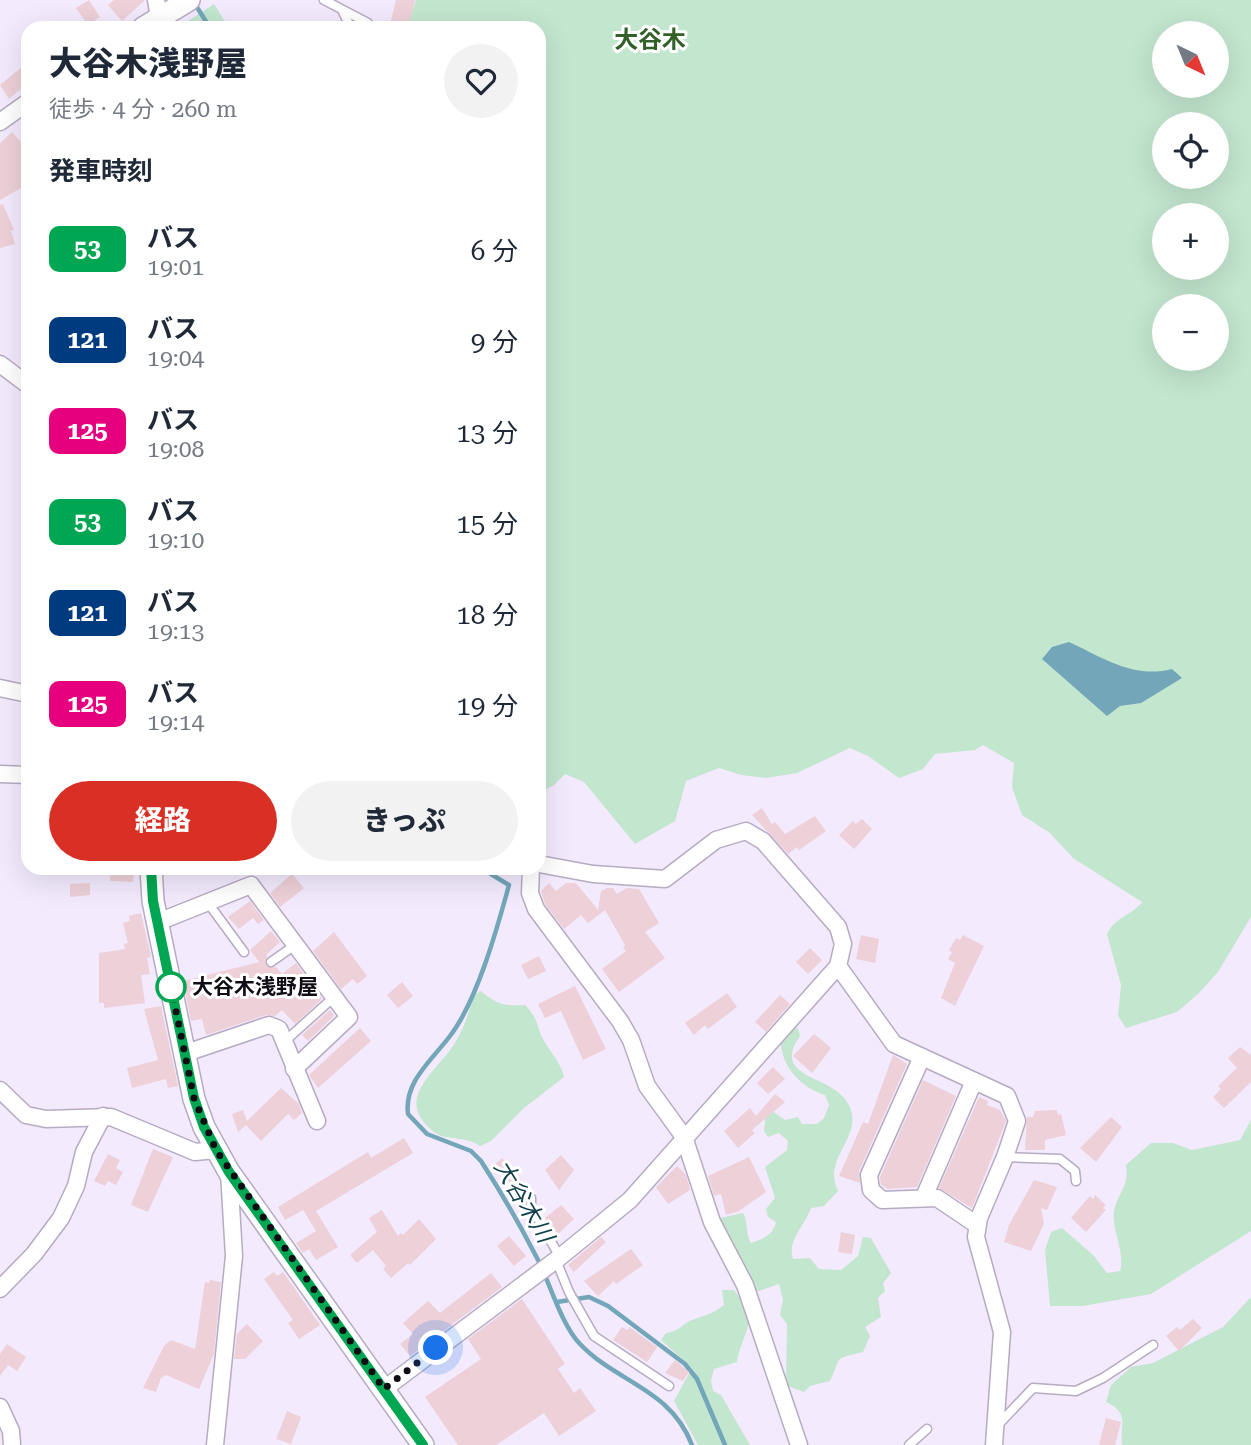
<!DOCTYPE html>
<html lang="ja">
<meta charset="utf-8">
<style>
:root{--surface:#fff;--page:#f2f2f3;--text:#1f2937;--muted:#747a83;--accent:#d93025}
body{margin:0;font-family:"Roboto Serif","Noto Sans JP",serif;background:var(--page);color:var(--text);height:100vh;display:flex;flex-direction:column;font-size:26px;white-space:nowrap}
*{box-sizing:border-box;margin:0}
p{font-size:23px;color:var(--muted)}
.icon{flex:none;width:38px;height:38px;fill:none;stroke:currentColor;stroke-width:2;stroke-linecap:round;stroke-linejoin:round}
.map{position:relative;flex:1;overflow:hidden}
.side{position:absolute;left:21px;top:21px;width:525px;height:854px;display:flex;flex-direction:column;background:var(--surface);border-radius:21px;box-shadow:0 7px 28px #0002}
.side>*{flex:none}
.badge{padding:0 14px;border-radius:10px;font-size:24px;line-height:46px}
.needle{width:46px;rotate:137deg}
.buttons{position:absolute;left:1152px;top:21px;display:grid;gap:14px}
.buttons a{display:grid;place-items:center;width:77px;height:77px;border-radius:50%;background:var(--surface);box-shadow:0 7px 28px #0002;font-size:35px}
.you{position:absolute;width:35px;height:35px;margin:-18px;border:5px solid #fff;border-radius:50%;background:#1a73e8;box-shadow:0 0 0 10px #1a73e833}
.map>.badge{position:absolute;translate:-50% -50%;box-shadow:0 0 0 4px #fff}
h2{padding:0 28px;font-size:26px;line-height:63px}
.round{display:grid;place-items:center;flex:none;width:74px;height:74px;border-radius:37px;background:var(--page)}
.overview{display:flex;align-items:center;justify-content:space-between;height:119px;padding:0 28px}
h1{font-size:33px;font-weight:800;line-height:52px}
.button{display:flex;gap:14px;margin-top:auto;padding:14px 28px}
.button a{flex:1;height:80px;border-radius:42px;background:var(--accent);color:#fff;font-size:28px;font-weight:800;line-height:80px;text-align:center}
.button a+a{background:var(--page);color:var(--text)}
ul{padding:0;list-style:none}
li{display:flex;align-items:center;gap:21px;height:91px;padding:0 28px}
li div{flex:1}
li b{display:block;font-size:26px}
li em{font-style:normal}
li .badge{min-width:77px;font-weight:700;text-align:center}
.map>svg:first-child{display:block}
</style>
<div class="map">
<svg width="1251" height="1445" viewBox="0 0 1251 1445">
<rect width="100%" height="100%" fill="#f3eafe"/>
<g fill="#c3e6cf" fill-rule="evenodd">
<path d="M416 0H1251V917L1218 972 1198 994 1177 1012 1126 1028 1118 1016 1121 985 1107 934C1115 917 1131 916 1142 902L1073 858 1050 833 1022 815 1012 787 1014 763 983 745 975 750 935 754 923 769 899 778 868 756 850 748 797 773 766 778 741 775 719 768 686 781 675 821 635 844 584 782 565 774 554 785 539 793V733L543 723 539 721V28H407ZM1164 33H1216V86H1164ZM1164 124H1216V177H1164ZM1164 215H1216V268H1164ZM1164 306H1216V359H1164Z"/>
<polygon points="214,4 229,28 188,28 185,23"/>
<path d="M481 991C497 1005 505 1006 525 1005 541 1022 535 1025 544 1041 551 1053 561 1063 564 1077L524 1108 491 1141 480 1146C464 1135 445 1141 434 1132 393 1100 434 1074 453 1046 463 1031 469 1013 474 995Z"/>
<path d="M792 1028H798L800 1036C771 1077 827 1075 845 1099 871 1134 820 1155 838 1191L824 1206 811 1208C804 1227 787 1240 793 1259L810 1258 819 1269 841 1270 858 1256 863 1237 871 1238 891 1273 883 1283 885 1291 878 1298 881 1317 865 1327 870 1336 863 1352C831 1360 843 1355 830 1381L810 1386 804 1392 788 1386 786 1379 787 1324 780 1315 783 1300 779 1284 759 1291 752 1289C748 1262 727 1244 720 1218L743 1213C749 1223 745 1233 751 1243 763 1239 773 1235 776 1222L768 1217 766 1209 775 1198 765 1167 787 1150 788 1141 779 1133 768 1137 764 1131 766 1113 772 1111 785 1120 798 1117 802 1124H817L824 1118 829 1105 825 1095C803 1089 781 1067 781 1042Z"/>
<path d="M1251 1120V1231L1151 1294 1083 1306H1050L1045 1250 1051 1232 1062 1228 1093 1255 1107 1273 1120 1271C1126 1251 1109 1227 1115 1207 1120 1190 1129 1186 1126 1165L1151 1143H1173L1192 1150 1240 1140Z"/>
<path d="M722 1290H734C761 1326 744 1325 737 1362L714 1369 711 1381 713 1391 721 1395 750 1445H698L674 1401 692 1368 661 1340 666 1333C681 1331 680 1325 692 1320 705 1315 713 1314 724 1305Z"/>
<path d="M1251 1297V1445H1122C1120 1424 1130 1413 1106 1402L1111 1385 1131 1367 1153 1363 1223 1327Z"/>
</g>
<path fill="#72a6b8" d="M1069 642C1104 658 1133 679 1172 669L1182 678 1141 703 1120 706 1107 716 1042 659 1052 647Z"/>
<g fill="none" stroke-linecap="round" stroke-linejoin="round">
<g stroke="#72a6b8" stroke-width="4.5">
<polyline points="195,4 210,28"/>
<path d="M481 868 509 885C497 929 477 1001 450 1036 431 1061 404 1082 408 1114L427 1134 471 1151 481 1161C501 1192 520 1225 537 1258 550 1283 561 1324 580 1344 617 1383 670 1388 692 1445"/>
<polyline points="557,1302 589,1297 608,1306 685,1364 697,1379 725,1445"/>
</g>
</g>
<g fill="#edd0d8">
<polygon points="89,0 100,17 88,25 76,8"/>
<polygon points="114,0 145,0 122,21 108,5"/>
<polygon points="396,0 415,0 408,28 389,28"/>
<polygon points="28,62 28,83 9,99 0,85"/>
<polygon points="12,132 28,150 28,184 0,200 0,143"/>
<polygon points="3,204 14,230 11,231 15,244 0,248 0,205"/>
<polygon points="762,808 772,824 775,822 785,834 815,816 826,831 799,850 797,847 788,854 752,815"/>
<polygon points="862,819 872,829 854,849 839,835 853,821 856,824"/>
<polygon points="111,868 134,868 133,882 110,881"/>
<polygon points="292,874 304,888 280,907 270,893"/>
<polygon points="90,883 90,895 70,897 70,884"/>
<polygon points="549,883 556,891 566,883 576,883 598,910 601,891 607,888 613,888 617,894 627,888 639,889 659,923 645,932 665,958 619,992 602,969 626,951 623,947 625,945 605,910 588,923 581,915 564,929 545,904 541,891"/>
<polygon points="250,901 264,920 258,924 253,918 239,929 228,917"/>
<polygon points="141,913 151,957 147,958 150,974 141,975 145,1003 104,1008 104,1003 99,1003 99,953 125,949 124,944 128,943 123,923 130,921 129,916"/>
<polygon points="271,931 280,942 267,954 266,966 276,967 282,974 296,963 322,999 295,1024 282,1010 275,1016 266,1015 206,1035 202,1019 191,1021 183,981 259,962 250,950"/>
<polygon points="334,932 367,976 357,984 353,979 341,989 313,951"/>
<polygon points="861,935 879,939 875,963 856,959"/>
<polygon points="963,935 984,946 955,1006 941,998 955,963 948,959 952,952 949,950 956,938 960,940"/>
<polygon points="810,948 822,960 808,974 796,962"/>
<polygon points="539,956 546,971 528,979 521,965"/>
<polygon points="402,982 413,996 398,1008 387,995"/>
<polygon points="575,986 606,1049 583,1060 561,1011 545,1018 538,1004"/>
<polygon points="727,993 737,1007 708,1029 705,1025 694,1035 685,1023"/>
<polygon points="780,995 790,1004 766,1032 755,1022"/>
<polygon points="161,1006 178,1086 168,1088 166,1079 132,1088 127,1068 158,1060 144,1009"/>
<polygon points="330,1010 334,1015 332,1018 308,1041 302,1035"/>
<polygon points="360,1028 371,1041 318,1088 309,1075"/>
<polygon points="814,1034 831,1048 812,1073 793,1056"/>
<polygon points="1240,1047 1251,1055 1251,1082 1224,1108 1213,1097 1221,1089 1218,1086 1237,1068 1228,1058"/>
<polygon points="893,1055 907,1064 859,1171 860,1183 839,1176 863,1122 868,1124"/>
<polygon points="773,1067 785,1079 768,1094 757,1083"/>
<polygon points="923,1080 956,1096 917,1187 888,1189 881,1185 880,1177"/>
<polygon points="281,1088 299,1104 302,1113 294,1120 288,1114 261,1141 246,1125 238,1132 232,1114 243,1110 247,1121"/>
<polygon points="775,1094 785,1102 752,1130 755,1133 738,1148 724,1131 750,1108 756,1116"/>
<polygon points="979,1097 988,1101 987,1105 1000,1110 1006,1121 972,1208 939,1188"/>
<polygon points="1057,1110 1058,1115 1061,1114 1066,1135 1045,1140 1045,1150 1025,1150 1027,1117 1033,1117 1035,1111"/>
<polygon points="1111,1117 1122,1127 1096,1162 1080,1148"/>
<polygon points="404,1138 413,1153 316,1211 338,1247 316,1260 309,1249 303,1253 296,1243 316,1231 303,1210 285,1220 278,1207 368,1152 371,1158"/>
<polygon points="153,1149 173,1157 148,1212 131,1205"/>
<polygon points="108,1154 120,1160 116,1168 123,1172 116,1185 108,1181 105,1186 94,1181"/>
<polygon points="561,1155 574,1170 559,1190 545,1170"/>
<polygon points="749,1157 766,1192 739,1211 726,1215 721,1194 714,1196 708,1176"/>
<polygon points="502,1158 529,1189 522,1196 494,1165"/>
<polygon points="677,1166 686,1175 690,1190 668,1204 656,1187"/>
<polygon points="1034,1180 1057,1187 1047,1210 1041,1208 1044,1224 1031,1251 1004,1242 1009,1225"/>
<polygon points="1095,1195 1106,1205 1103,1208 1106,1210 1086,1232 1071,1218 1090,1196 1093,1199"/>
<polygon points="561,1205 574,1219 557,1235 545,1218"/>
<polygon points="382,1210 398,1236 401,1233 403,1235 419,1219 436,1239 410,1265 408,1263 391,1278 383,1269 386,1266 373,1250 357,1263 350,1255 377,1232 369,1218"/>
<polygon points="841,1232 855,1235 852,1254 838,1252"/>
<polygon points="509,1236 526,1256 514,1266 497,1246"/>
<polygon points="601,1237 606,1242 574,1272 568,1265"/>
<polygon points="631,1249 643,1265 616,1284 614,1281 598,1296 584,1281"/>
<polygon points="274,1272 277,1276 283,1272 320,1325 299,1339 288,1323 293,1320 264,1279"/>
<polygon points="491,1273 502,1287 410,1356 400,1344 413,1334 403,1323 428,1301 440,1313"/>
<polygon points="210,1280 221,1282 214,1354 199,1389 166,1375 161,1378 156,1392 143,1388 164,1346 171,1340 195,1349 205,1282 209,1283"/>
<polygon points="522,1299 565,1364 558,1369 574,1393 580,1388 596,1411 559,1436 544,1413 496,1445 458,1445 425,1397 481,1359 468,1339"/>
<polygon points="1193,1319 1202,1328 1179,1351 1166,1336 1177,1327 1180,1330"/>
<polygon points="247,1324 263,1341 245,1359 234,1359 237,1334"/>
<polygon points="622,1327 628,1330 629,1327 657,1347 647,1362 613,1340"/>
<polygon points="7,1344 26,1357 17,1371 8,1365 0,1376 0,1354"/>
<polygon points="675,1360 689,1372 683,1381 665,1373"/>
<polygon points="287,1411 301,1417 291,1444 276,1439"/>
<polygon points="1106,1418 1121,1422 1115,1445 1099,1445"/>
</g>
<g fill="none" stroke-linecap="round" stroke-linejoin="round">
<g stroke="#b6abc2" stroke-width="11">
<g id="lane">
<polyline points="324,0 368,23"/>
<polyline points="343,12 351,28"/>
<polyline points="208,903 244,952"/>
<polyline points="271,962 295,945"/>
<polyline points="284,1042 334,997"/>
<polyline points="1005,1157 1060,1159 1075,1171 1076,1181"/>
<polyline points="531,1198 531,1207 560,1257"/>
<polyline points="556,1260 569,1292 594,1336 669,1386"/>
<polyline points="997,1426 1033,1388 1076,1391 1103,1378 1153,1345"/>
<polyline points="909,1445 927,1429"/>
</g>
</g>
<g stroke="#b6abc2" stroke-width="19">
<g id="street">
<polyline points="156,0 159,18"/>
<polyline points="0,122 28,102"/>
<polyline points="0,364 28,385"/>
<polyline points="0,688 28,694"/>
<polyline points="0,774 28,775"/>
<polyline points="531,868 530,893 536,909 620,1021 631,1040 647,1086 684,1137 712,1222 745,1285 799,1445"/>
<polyline points="158,922 251,885 349,1017 294,1069"/>
<polyline points="838,966 894,1044 1007,1096 1017,1121 1005,1157 979,1218 976,1237 1002,1332 994,1445"/>
<polyline points="186,1053 269,1025 279,1029 317,1121"/>
<polyline points="922,1057 869,1175 871,1190 882,1200 937,1198 977,1225"/>
<polyline points="0,1090 26,1115 46,1119 111,1117 195,1152 216,1150"/>
<polyline points="924,1197 974,1081"/>
<polyline points="0,1289 34,1254 61,1218 76,1186 84,1152 103,1116"/>
<polyline points="384,1389 560,1257 630,1200 838,966 843,944 838,927 763,841 746,831 716,840 665,879 593,874 539,864"/>
<polyline points="0,1407 11,1431 12,1445"/>
<polyline points="215,1445 234,1256 229,1172"/>
</g>
</g>
<g stroke="#b6abc2" stroke-width="24">
<g id="secondary">
<polyline points="143,28 189,0"/>
<polyline points="151,868 153,901 194,1099 204,1127 229,1172 423,1445"/>
</g>
</g>
<use href="#lane" stroke="#fff" stroke-width="8"/>
<use href="#street" stroke="#fff" stroke-width="16"/>
<use href="#secondary" stroke="#fff" stroke-width="21"/>
</g>
<g fill="none" stroke-linecap="round" stroke-linejoin="round">
<g stroke="#fff" stroke-width="16">
<polyline id="line" points="151,868 153,901 194,1098 204,1127 229,1172 423,1445"/>
</g>
<use href="#line" stroke="#00a651" stroke-width="10"/>
<polyline stroke="#100c14" stroke-width="7" stroke-dasharray="0 12.6" points="171,987 194,1098 216,1150 384,1389 436,1348"/>
</g>
<circle fill="#fff" stroke="#00a651" stroke-width="3.5" cx="171" cy="987" r="14"/>
<g text-anchor="middle" stroke-width="6" stroke-linejoin="round" paint-order="stroke">
<g font-size="21" font-weight="bold" fill="#100c14" stroke="#fff" text-anchor="start">
<text x="192" y="994">大谷木浅野屋</text>
</g>
<g font-size="23" font-style="italic" fill="#12404e" stroke="#fff">
<text transform="translate(524 1201) rotate(59)" y="8">大谷木川</text>
</g>
<g font-size="24" font-weight="bold" fill="#326028" stroke="#fff">
<text x="650" y="48">大谷木</text>
</g>
</g>
</svg>
<div class="buttons">
<a><svg class="needle" viewBox="-14 -14 28 28"><path d="M0-13l5 13h-10z" fill="#e53935"/><path d="M0 13l5-13h-10z" fill="#747a83"/></svg></a>
<a><svg class="icon" aria-label="locate" viewBox="0 0 24 24"><circle cx="12" cy="12" r="6"/><path d="M12 2v4M12 18v4M2 12h4M18 12h4"/></svg></a>
<a>+</a>
<a>−</a>
</div>
<div class="you" style="left:436px;top:1348px"></div>
<section class="side">
<div class="overview"><div><h1>大谷木浅野屋</h1><p>徒歩 · 4 分 · 260 m</p></div><a class="round"><svg class="icon" aria-label="heart" viewBox="0 0 24 24"><path d="M12 20l-8-8c-3-5 5-10 8-4 3-6 11-1 8 4z"/></svg></a></div>
<h2>発車時刻</h2>
<ul>
<li><span class="badge" style="background:#00a651;color:#fff">53</span><div><b>バス</b><p>19:01</p></div><em>6 分</em></li>
<li><span class="badge" style="background:#003b80;color:#fff">121</span><div><b>バス</b><p>19:04</p></div><em>9 分</em></li>
<li><span class="badge" style="background:#e6007e;color:#fff">125</span><div><b>バス</b><p>19:08</p></div><em>13 分</em></li>
<li><span class="badge" style="background:#00a651;color:#fff">53</span><div><b>バス</b><p>19:10</p></div><em>15 分</em></li>
<li><span class="badge" style="background:#003b80;color:#fff">121</span><div><b>バス</b><p>19:13</p></div><em>18 分</em></li>
<li><span class="badge" style="background:#e6007e;color:#fff">125</span><div><b>バス</b><p>19:14</p></div><em>19 分</em></li>
</ul>
<div class="button"><a>経路</a><a>きっぷ</a></div>
</section>
</div>
